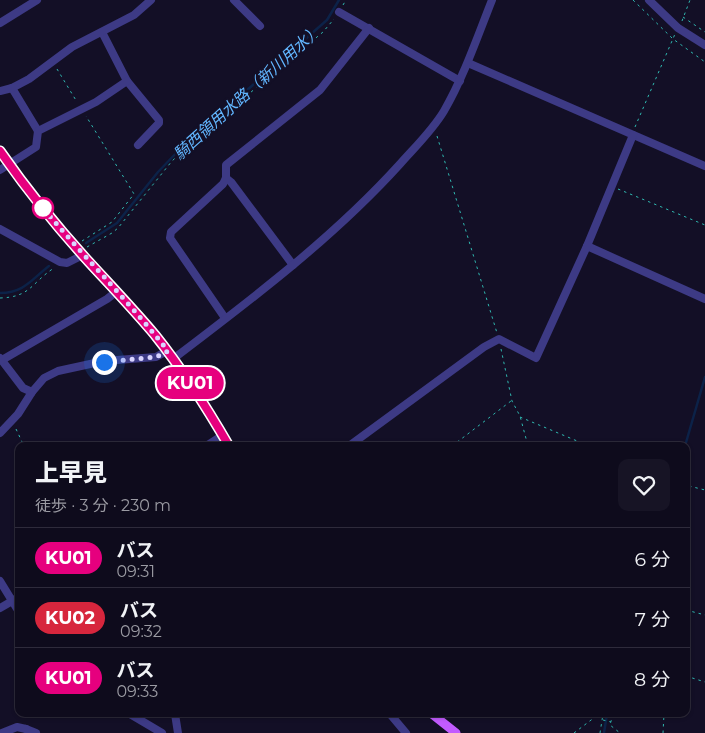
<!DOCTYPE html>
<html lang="ja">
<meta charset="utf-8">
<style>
:root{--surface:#0e0b1c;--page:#171425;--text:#f1f3f6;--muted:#9b9ba3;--line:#2e2b3b}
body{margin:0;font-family:Montserrat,"Noto Sans JP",sans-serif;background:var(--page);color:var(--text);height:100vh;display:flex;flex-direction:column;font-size:19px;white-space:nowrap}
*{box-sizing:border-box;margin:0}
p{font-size:16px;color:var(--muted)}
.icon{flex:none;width:28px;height:28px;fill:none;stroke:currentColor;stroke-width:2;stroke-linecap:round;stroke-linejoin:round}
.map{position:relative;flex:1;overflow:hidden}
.drawer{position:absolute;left:15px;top:442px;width:675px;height:275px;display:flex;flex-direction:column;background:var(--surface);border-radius:10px;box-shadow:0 1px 4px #0004,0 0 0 1px var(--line)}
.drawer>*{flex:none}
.badge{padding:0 10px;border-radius:16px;font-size:18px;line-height:32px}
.you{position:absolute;width:25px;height:25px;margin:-12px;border:4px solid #fff;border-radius:50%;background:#1a73e8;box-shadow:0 0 0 8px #1a73e833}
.map>.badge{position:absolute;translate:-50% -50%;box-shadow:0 0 0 2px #fff}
.round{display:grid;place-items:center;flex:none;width:52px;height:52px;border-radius:10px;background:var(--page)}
.overview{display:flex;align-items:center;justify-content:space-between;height:85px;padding:0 20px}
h1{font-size:24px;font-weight:800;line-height:38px}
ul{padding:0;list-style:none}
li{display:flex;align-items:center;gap:15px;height:60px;padding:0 20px;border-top:1px solid var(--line)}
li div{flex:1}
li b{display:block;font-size:19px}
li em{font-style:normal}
li .badge{min-width:55px;font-weight:700;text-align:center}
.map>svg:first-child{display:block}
</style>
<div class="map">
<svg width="705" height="733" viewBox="0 0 705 733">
<rect width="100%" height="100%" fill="#130f26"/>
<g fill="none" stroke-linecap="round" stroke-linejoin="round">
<g stroke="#0c2248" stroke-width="2.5">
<polyline points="86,243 117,223 158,172 181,148 327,20 339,0"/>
<path d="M0 293C24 293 32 279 49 266"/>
<polyline points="685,446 705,377"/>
<polyline points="604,733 607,714"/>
</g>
<g stroke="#2fb8b0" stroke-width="1" stroke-dasharray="2.5 4" stroke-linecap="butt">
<polyline points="633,0 673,39 705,62"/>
<polyline points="343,5 346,0"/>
<polyline points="683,17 705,32"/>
<polyline points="682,21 690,0"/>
<polyline points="57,69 77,102"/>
<polyline points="635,127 675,34"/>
<polyline points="437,136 497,333"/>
<polyline points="618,189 705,225"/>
<polyline points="82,241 112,222 134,194 86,116"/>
<polyline points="87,247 112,233 118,228 172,161 208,128 323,32 334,19"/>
<path d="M0 298C31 297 31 283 54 268"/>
<polyline points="501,349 512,401 520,416 528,446"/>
<polyline points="520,417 589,446"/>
<polyline points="16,429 24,446"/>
<polyline points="452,446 511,401"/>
<polyline points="689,486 705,490"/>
<polyline points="686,610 705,615"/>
<polyline points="686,676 705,682"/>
<polyline points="613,714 610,725 620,733"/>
<polyline points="603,720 611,722"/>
<polyline points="574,733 599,714"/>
<polyline points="600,733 603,714"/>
<polyline points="663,733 664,714"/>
</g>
<g stroke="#3d3a85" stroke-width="8">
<polyline points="234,0 260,26"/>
<polyline points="649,0 678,28 705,45"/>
<polyline points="339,12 460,81"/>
<polyline points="0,23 37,0"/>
<polyline points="102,32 127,81 159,120 159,123 138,145"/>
<polyline points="468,63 705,166"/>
<polyline points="12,88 38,131"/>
<polyline points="0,91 12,88 29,79 72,47 134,15 151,0"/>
<polyline points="0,170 36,147 38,131 96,102 127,81"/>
<polyline points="226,178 231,182 293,265"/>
<polyline points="0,229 60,262 67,263 83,255"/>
<polyline points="587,246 705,299"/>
<polyline points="225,318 170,238 171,232 223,184 226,178 226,165 320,90 369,28"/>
<polyline points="0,358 23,388 32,392"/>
<path d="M173 359C252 299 333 238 400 164 415 147 432 131 444 111 464 76 477 38 492 0"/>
<polyline points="2,360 107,299 116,292"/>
<polyline points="0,433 18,414 32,392 44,378 58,371 104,361 156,357 167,351"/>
<polyline points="206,446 223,435"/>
<polyline points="349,446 484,347 499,339 536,358 587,246 633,135"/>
<polyline points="0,581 19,612"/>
<polyline points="0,608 19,597"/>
<polyline points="130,714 162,733"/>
<polyline points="175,714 178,733"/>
<polyline points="390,714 406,733"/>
<polyline points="26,729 36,733"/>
<polyline points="2,733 17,727 26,729 26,733"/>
</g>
<g stroke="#c25bff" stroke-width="9">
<path d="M0 151C28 190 57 227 88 262 113 289 139 315 162 344 187 376 208 411 229 446"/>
<polyline points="432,714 456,733"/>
</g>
</g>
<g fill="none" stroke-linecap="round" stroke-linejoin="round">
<g stroke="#fff" stroke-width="11">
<path id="line" d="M0 151C27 190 57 227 89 262 111 286 134 310 155 335 183 370 207 408 229 446"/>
</g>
<use href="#line" stroke="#e6007e" stroke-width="8"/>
<path stroke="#d9d4ff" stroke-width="5" stroke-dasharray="0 9" d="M43 208 38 202C80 253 127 299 168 351L156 357 104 362"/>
</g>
<circle fill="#fff" stroke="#e6007e" stroke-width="2.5" cx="43" cy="208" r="10"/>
<g text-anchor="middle" stroke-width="5" stroke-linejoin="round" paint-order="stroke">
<g font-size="16" font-style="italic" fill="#62b6ff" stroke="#130f26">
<text transform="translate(247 92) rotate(-42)" y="6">騎西領用水路（新川用水）</text>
</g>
</g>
</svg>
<div class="you" style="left:104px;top:362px"></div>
<b class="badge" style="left:190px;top:383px;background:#e6007e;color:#fff">KU01</b>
<section class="drawer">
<div class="overview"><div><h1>上早見</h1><p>徒歩 · 3 分 · 230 m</p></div><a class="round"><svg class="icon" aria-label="heart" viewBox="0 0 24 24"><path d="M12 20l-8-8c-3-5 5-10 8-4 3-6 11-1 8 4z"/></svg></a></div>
<ul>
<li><span class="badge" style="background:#e6007e;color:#fff">KU01</span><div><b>バス</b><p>09:31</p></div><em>6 分</em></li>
<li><span class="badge" style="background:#d7263d;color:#fff">KU02</span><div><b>バス</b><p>09:32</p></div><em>7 分</em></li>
<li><span class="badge" style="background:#e6007e;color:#fff">KU01</span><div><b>バス</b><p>09:33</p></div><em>8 分</em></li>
</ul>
</section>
</div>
